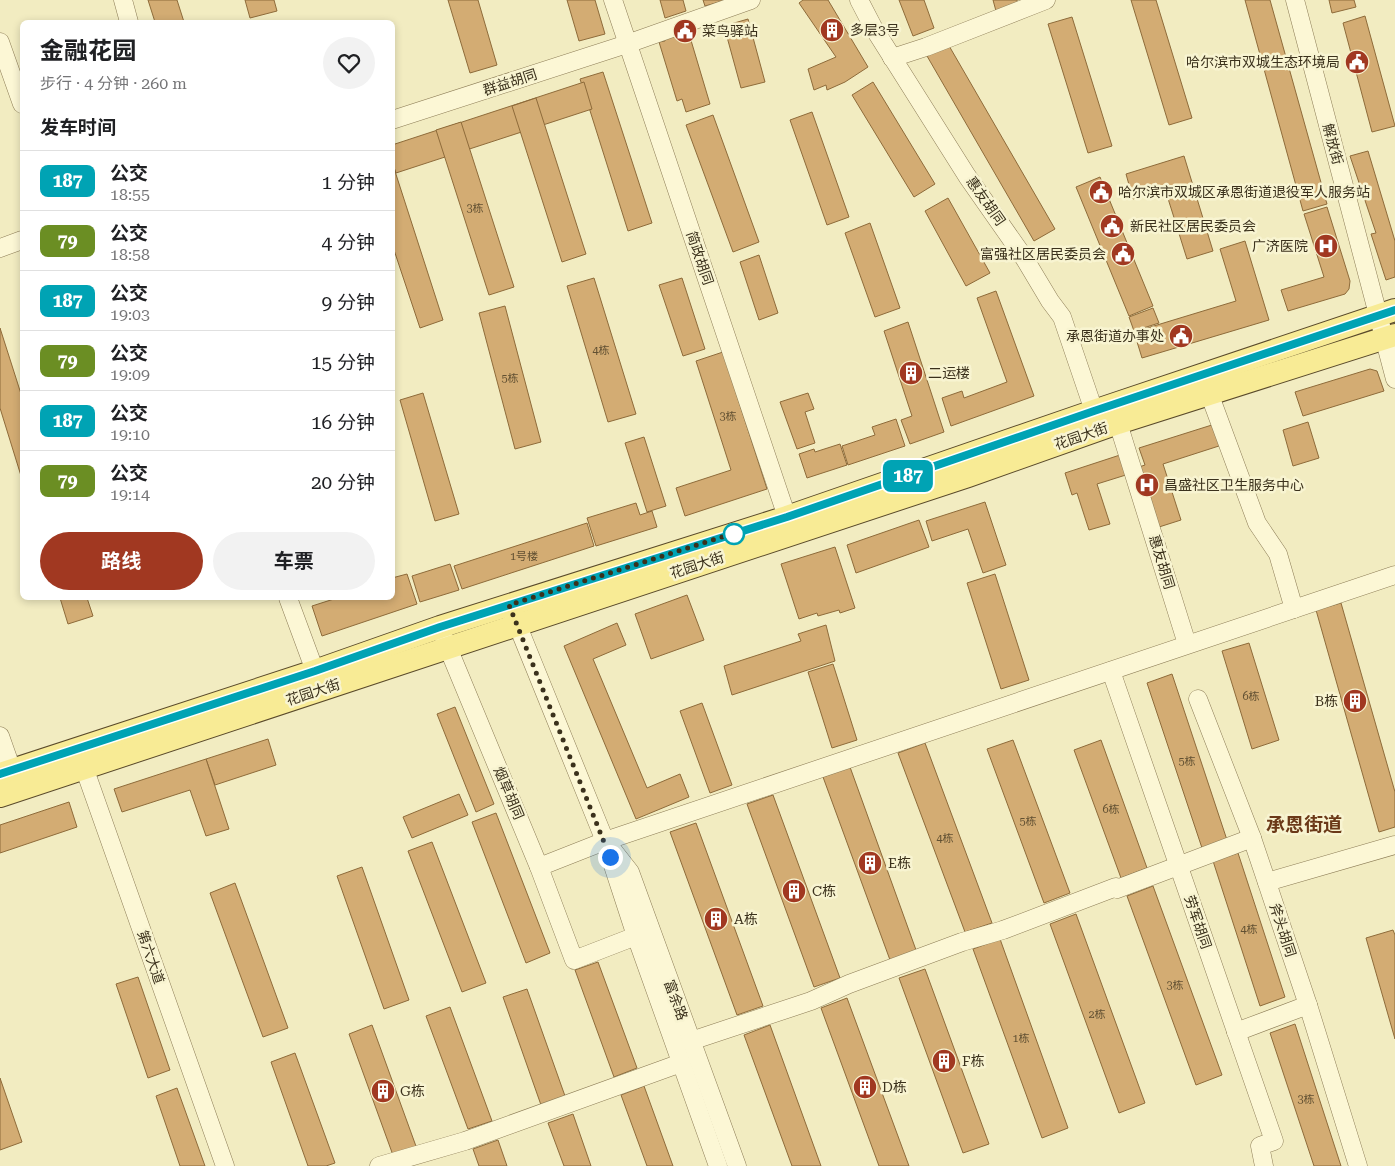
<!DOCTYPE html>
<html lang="zh">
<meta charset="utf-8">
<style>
:root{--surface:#fff;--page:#f2f2f2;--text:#202124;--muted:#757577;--line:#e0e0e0;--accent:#a13821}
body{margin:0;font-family:"Roboto Serif","Noto Sans SC",serif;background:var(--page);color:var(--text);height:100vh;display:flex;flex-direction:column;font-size:19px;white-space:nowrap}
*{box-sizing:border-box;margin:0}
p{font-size:16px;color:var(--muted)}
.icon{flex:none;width:28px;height:28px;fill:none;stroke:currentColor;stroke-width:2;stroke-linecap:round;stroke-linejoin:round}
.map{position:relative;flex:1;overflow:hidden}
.details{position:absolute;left:20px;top:20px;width:375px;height:580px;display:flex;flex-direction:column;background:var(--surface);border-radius:8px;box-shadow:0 2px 8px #0003}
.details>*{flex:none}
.badge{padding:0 10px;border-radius:8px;font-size:18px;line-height:32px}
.you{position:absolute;width:25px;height:25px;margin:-12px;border:4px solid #fff;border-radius:50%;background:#1a73e8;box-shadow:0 0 0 8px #1a73e833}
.map>.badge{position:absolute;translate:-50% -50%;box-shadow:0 0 0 2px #fff}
h2{padding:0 20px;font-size:19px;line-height:45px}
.round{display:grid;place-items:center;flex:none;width:52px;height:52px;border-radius:26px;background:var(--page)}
.head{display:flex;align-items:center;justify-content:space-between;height:85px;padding:0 20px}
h1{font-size:24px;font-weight:700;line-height:38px}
.primary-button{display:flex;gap:10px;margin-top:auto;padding:10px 20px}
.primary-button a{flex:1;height:58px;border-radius:30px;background:var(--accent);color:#fff;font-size:20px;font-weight:700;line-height:58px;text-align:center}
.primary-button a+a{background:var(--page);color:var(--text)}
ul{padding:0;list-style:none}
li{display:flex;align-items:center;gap:15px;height:60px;padding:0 20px;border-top:1px solid var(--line)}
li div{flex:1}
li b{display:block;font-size:19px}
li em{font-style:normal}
li .badge{min-width:55px;font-weight:700;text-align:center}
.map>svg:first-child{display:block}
</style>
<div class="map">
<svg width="1395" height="1166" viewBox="0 0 1395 1166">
<rect width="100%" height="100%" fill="#f2ecc1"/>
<g fill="#d3ac73" stroke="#8e6b3a">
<polygon points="148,0 177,0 184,22 155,22"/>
<polygon points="245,0 274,0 277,11 250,18"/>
<polygon points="448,0 478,0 497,65 470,73"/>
<polygon points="567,0 595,0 605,34 579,41"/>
<polygon points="660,0 683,0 686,11 665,18"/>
<polygon points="703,0 727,0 705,6"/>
<polygon points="803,0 828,0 868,67 845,82 827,90 826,85 814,90 808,69 836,57 799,3"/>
<polygon points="899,0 924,0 934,28 913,36"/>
<polygon points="993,0 1017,0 1018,4 996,11"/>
<polygon points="1131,0 1156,0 1192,118 1169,125"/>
<polygon points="1245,0 1270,0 1327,204 1303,211"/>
<polygon points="1329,0 1354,0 1356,7 1332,13"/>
<polygon points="1365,16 1395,126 1372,132 1343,23"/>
<polygon points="1072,17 1112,146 1088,153 1048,24"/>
<polygon points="748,19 765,82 741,88 724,26"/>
<polygon points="687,27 710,104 686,112 682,99 677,101 659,42 665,41 663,34"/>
<polygon points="948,44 1055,229 1034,241 927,56"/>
<polygon points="603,72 652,223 628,231 580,79"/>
<polygon points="584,82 592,109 396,173 392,161 392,145"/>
<polygon points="873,82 935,184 914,197 852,95"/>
<polygon points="536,98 586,254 562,262 512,106"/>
<polygon points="812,112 849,217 827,225 790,120"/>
<polygon points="713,115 759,242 733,252 686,125"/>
<polygon points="461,122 514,287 489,295 436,130"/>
<polygon points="1368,151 1395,241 1395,277 1386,280 1371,234 1376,233 1350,156"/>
<polygon points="1184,156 1213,251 1187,259 1165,189 1133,199 1126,174"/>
<polygon points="392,162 443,320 420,328 392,244"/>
<polygon points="1100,177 1153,306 1129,316 1076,187"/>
<polygon points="948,198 990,273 966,286 925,211"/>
<polygon points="1327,207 1350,281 1349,289 1345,294 1288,311 1281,290 1324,277 1304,214"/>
<polygon points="870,223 900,308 875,317 845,233"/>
<polygon points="1245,241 1269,320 1142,358 1134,332 1236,301 1220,249"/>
<polygon points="759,255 778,313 759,320 740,262"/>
<polygon points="594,278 636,414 608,422 567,286"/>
<polygon points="682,278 705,349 683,356 659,285"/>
<polygon points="996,291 1034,396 951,426 942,398 962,391 964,398 1007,382 977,298"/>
<polygon points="505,306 541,442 515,449 479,313"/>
<polygon points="1153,308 1159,323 1134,331 1129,317"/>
<polygon points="908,322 944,432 910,444 901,420 912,416 884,331"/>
<polygon points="0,328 22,397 22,479 0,408"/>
<polygon points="723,352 767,489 685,516 676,488 731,470 696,361"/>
<polygon points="1370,369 1377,371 1384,391 1303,416 1295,392"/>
<polygon points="423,393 459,514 435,521 400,400"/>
<polygon points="808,393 814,409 805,412 815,443 797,449 780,402"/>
<polygon points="896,419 905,446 848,465 842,446 875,435 872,427"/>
<polygon points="1308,422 1319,458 1293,466 1283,430"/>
<polygon points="1215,424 1222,445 1163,464 1181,520 1159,527 1139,467 1145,465 1139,448"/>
<polygon points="644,437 666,506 647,512 625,443"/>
<polygon points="840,444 847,465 807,478 799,454 814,449 815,452"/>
<polygon points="1123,454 1129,474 1097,484 1110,524 1089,530 1077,493 1072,495 1065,473"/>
<polygon points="985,502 1006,565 983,573 968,529 932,541 926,521"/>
<polygon points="636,503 640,515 652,511 657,527 596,546 587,518"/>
<polygon points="919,520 929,547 856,573 847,545"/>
<polygon points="587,523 594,546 462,589 454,566"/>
<polygon points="835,547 855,608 840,613 839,610 818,616 817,613 799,619 781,564"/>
<polygon points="450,564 459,590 420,602 412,576"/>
<polygon points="407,574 417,604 322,636 312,606 337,598 392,598 392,578"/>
<polygon points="995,574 1029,680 1001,689 967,583"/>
<polygon points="687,595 704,640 651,659 635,614"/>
<polygon points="60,598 87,598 93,616 68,624"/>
<polygon points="1341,603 1395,792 1395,827 1379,832 1316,610"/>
<polygon points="617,623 626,645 593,659 647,788 680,774 689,797 636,819 564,646"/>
<polygon points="826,625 835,661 732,695 724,666 801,641 798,634"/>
<polygon points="1249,643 1279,740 1252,749 1222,651"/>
<polygon points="833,664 857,740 832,748 808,672"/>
<polygon points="1172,674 1227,840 1202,848 1147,683"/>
<polygon points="702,703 732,785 710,793 680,711"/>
<polygon points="455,707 494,804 476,812 437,714"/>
<polygon points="268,739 276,765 215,785 206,759"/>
<polygon points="1013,740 1070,893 1044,903 987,749"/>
<polygon points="1101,740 1147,868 1121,878 1074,750"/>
<polygon points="925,743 992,923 965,932 898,753"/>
<polygon points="206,759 229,829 206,836 190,790 122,812 114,789"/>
<polygon points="850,767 916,950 890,960 823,777"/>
<polygon points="459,794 468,815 412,838 403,817"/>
<polygon points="773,795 840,978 814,987 747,804"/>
<polygon points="69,802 77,827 0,853 0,825"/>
<polygon points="496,813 550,953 526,963 472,822"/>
<polygon points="696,823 763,1006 737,1015 670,832"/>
<polygon points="432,842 486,983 462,992 408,851"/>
<polygon points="1238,853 1285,997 1260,1006 1213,861"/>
<polygon points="362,867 409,1000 384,1009 337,876"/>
<polygon points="235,883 288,1028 263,1037 210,893"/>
<polygon points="1153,886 1222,1075 1196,1085 1127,896"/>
<polygon points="1076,914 1145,1103 1119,1113 1050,924"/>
<polygon points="1393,930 1395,935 1395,1039 1366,938"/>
<polygon points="1000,939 1068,1128 1042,1138 973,949"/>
<polygon points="598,962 637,1068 614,1077 575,970"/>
<polygon points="925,969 989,1144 963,1153 899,978"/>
<polygon points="138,977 170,1070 148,1078 116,984"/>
<polygon points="527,989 565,1096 541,1105 503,997"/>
<polygon points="847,998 909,1166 879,1166 821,1008"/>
<polygon points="450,1007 492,1121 468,1129 426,1016"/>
<polygon points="1295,1024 1341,1166 1314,1166 1270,1033"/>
<polygon points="372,1025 417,1149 394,1158 349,1034"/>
<polygon points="770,1025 821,1166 792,1166 744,1035"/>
<polygon points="295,1053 335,1163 326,1166 308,1166 271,1062"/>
<polygon points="0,1078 22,1142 0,1150"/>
<polygon points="644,1086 673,1166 647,1166 621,1095"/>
<polygon points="177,1088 205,1166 180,1166 156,1096"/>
<polygon points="573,1114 591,1166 564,1166 548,1123"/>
<polygon points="498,1140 507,1166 479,1166 473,1149"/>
</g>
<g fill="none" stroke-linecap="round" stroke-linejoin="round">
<g stroke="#8d7d57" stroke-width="19">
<g id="minor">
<polyline points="123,0 129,22"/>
<polyline points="613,0 787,517"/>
<polyline points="859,0 873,27 967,176 1023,256 1050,301 1062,317 1094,411"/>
<polyline points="1295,0 1395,379"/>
<polyline points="0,42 22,104"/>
<polyline points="892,58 926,47 1046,0"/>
<polyline points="392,120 627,44 751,0"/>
<polyline points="0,248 22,240"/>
<polyline points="1209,393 1257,523 1278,554 1294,609"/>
<polyline points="1118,423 1187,644"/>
<polyline points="288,598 315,671"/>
<polyline points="513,614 605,841 636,936 718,1166"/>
<polyline points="444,638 539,867 574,960 636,936"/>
<polyline points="1111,671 1274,1141 1260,1146 1264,1166"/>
<polyline points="1198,699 1252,838 1308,1005 1358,1166"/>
<polyline points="0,736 12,770"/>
<polyline points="80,756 225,1166"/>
<polyline points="612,849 630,872 737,1166"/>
<polyline points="539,867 605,841 1395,575"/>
<polyline points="1267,882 1395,845"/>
<polyline points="1236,1032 1308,1005"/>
<polyline points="691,1041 811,1001 849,984 962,942 1003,930 1116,887 1117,889 1252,838"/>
<polyline points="379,1166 465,1141 681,1063"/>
</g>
</g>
<g stroke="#5a4a2b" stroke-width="24">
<g id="major">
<polyline points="0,774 315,671 440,627 787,517 1094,411 1395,310"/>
<polyline points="0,796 968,476 1118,423 1395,335"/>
</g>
</g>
<use href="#minor" stroke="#fcf7d5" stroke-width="18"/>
<use href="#major" stroke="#f8eb95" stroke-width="22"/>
</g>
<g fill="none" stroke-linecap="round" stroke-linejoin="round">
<g stroke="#fff" stroke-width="11">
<polyline id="line" points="0,774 315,671 440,627 787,517 1094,411 1395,310"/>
</g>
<use href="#line" stroke="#00a3b4" stroke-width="8"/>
<polyline stroke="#3b311c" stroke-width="5" stroke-dasharray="0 9" points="610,857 509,605 738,532 734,534"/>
</g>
<defs>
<g id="building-disc" transform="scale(1.25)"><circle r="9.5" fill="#a13821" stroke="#f8f4d1"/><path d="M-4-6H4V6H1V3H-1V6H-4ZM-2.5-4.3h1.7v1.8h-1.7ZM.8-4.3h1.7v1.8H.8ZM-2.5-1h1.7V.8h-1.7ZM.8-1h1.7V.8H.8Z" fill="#fff"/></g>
<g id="civic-disc" transform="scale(1.25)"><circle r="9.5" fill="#a13821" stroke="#f8f4d1"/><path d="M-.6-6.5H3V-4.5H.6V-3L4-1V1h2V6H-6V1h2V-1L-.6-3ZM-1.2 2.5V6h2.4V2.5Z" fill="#fff"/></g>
<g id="hospital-disc" transform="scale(1.25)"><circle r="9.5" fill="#a13821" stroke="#f8f4d1"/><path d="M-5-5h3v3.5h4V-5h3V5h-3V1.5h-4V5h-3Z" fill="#fff"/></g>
</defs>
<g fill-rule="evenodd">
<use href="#building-disc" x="832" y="30"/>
<use href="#civic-disc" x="685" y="31"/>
<use href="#civic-disc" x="1357" y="62"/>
<use href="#civic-disc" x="1101" y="192"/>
<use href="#civic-disc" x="1112" y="226"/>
<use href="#hospital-disc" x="1326" y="246"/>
<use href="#civic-disc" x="1123" y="254"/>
<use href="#civic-disc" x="1181" y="336"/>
<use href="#building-disc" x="911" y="373"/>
<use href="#hospital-disc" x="1147" y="485"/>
<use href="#building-disc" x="1355" y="701"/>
<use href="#building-disc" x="870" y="863"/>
<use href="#building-disc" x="794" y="891"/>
<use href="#building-disc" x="716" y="919"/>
<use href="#building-disc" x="944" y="1061"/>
<use href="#building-disc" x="865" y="1087"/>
<use href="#building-disc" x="383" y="1091"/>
</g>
<circle fill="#fff" stroke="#00a3b4" stroke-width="2.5" cx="734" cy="534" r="10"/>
<g text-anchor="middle" stroke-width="5" stroke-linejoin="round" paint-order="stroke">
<g font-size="11" fill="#615032">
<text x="475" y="212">3栋</text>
<text x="601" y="354">4栋</text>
<text x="510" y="382">5栋</text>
<text x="728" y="420">3栋</text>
<text x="524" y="560">1号楼</text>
<text x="1251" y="700">6栋</text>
<text x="1187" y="765">5栋</text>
<text x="1111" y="813">6栋</text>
<text x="1028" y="825">5栋</text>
<text x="945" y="842">4栋</text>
<text x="1249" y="933">4栋</text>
<text x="1175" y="989">3栋</text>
<text x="1097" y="1018">2栋</text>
<text x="1021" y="1042">1栋</text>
<text x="1306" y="1103">3栋</text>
</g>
<g font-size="14" fill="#3b311c" stroke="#f8f4d1" text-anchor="start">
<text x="850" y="35">多层3号</text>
<text x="702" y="36">菜鸟驿站</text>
<text x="1340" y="67" text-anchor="end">哈尔滨市双城生态环境局</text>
<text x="1118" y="197">哈尔滨市双城区承恩街道退役军人服务站</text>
<text x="1130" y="231">新民社区居民委员会</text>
<text x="1308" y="251" text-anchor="end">广济医院</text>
<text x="1106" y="259" text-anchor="end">富强社区居民委员会</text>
<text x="1164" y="341" text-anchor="end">承恩街道办事处</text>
<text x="928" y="378">二运楼</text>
<text x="1164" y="490">昌盛社区卫生服务中心</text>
<text x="1338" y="706" text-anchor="end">B栋</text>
<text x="888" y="868">E栋</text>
<text x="812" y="896">C栋</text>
<text x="734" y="924">A栋</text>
<text x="962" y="1066">F栋</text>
<text x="882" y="1092">D栋</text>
<text x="400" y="1096">G栋</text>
</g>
<g font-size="14" fill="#3b311c" stroke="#f8f4d1">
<text transform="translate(510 82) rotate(-18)" y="5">群益胡同</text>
<text transform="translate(1333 144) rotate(75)" y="5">解放街</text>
<text transform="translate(986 201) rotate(55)" y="5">惠友胡同</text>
<text transform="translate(700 258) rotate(71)" y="5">简政胡同</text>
<text transform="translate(1081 436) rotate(-19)" y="5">花园大街</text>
<text transform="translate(1162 562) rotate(73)" y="5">惠友胡同</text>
<text transform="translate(697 565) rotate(-18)" y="5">花园大街</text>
<text transform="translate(313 692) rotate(-18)" y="5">花园大街</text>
<text transform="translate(509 793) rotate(67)" y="5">烟草胡同</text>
<text transform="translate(1198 922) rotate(71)" y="5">劳军胡同</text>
<text transform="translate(1283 930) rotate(72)" y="5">斧头胡同</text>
<text transform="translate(151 957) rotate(71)" y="5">第六大道</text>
<text transform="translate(676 1000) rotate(70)" y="5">富余路</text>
</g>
<g font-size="19" font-weight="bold" fill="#6b3918" stroke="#f8f4d1">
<text x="1304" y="831">承恩街道</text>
</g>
</g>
</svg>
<div class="you" style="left:610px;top:857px"></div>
<b class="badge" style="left:908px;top:476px;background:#00a3b4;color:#fff">187</b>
<section class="details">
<div class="head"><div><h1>金融花园</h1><p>步行 · 4 分钟 · 260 m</p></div><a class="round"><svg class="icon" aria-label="heart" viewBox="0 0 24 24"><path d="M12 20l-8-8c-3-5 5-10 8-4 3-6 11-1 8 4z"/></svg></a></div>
<h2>发车时间</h2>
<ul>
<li><span class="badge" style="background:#00a3b4;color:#fff">187</span><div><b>公交</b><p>18:55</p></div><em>1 分钟</em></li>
<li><span class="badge" style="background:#6b8e23;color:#fff">79</span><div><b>公交</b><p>18:58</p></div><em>4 分钟</em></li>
<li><span class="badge" style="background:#00a3b4;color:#fff">187</span><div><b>公交</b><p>19:03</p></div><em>9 分钟</em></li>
<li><span class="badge" style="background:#6b8e23;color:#fff">79</span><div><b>公交</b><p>19:09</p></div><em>15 分钟</em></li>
<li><span class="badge" style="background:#00a3b4;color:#fff">187</span><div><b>公交</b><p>19:10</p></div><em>16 分钟</em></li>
<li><span class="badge" style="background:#6b8e23;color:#fff">79</span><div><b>公交</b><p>19:14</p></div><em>20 分钟</em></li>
</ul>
<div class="primary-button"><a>路线</a><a>车票</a></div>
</section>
</div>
